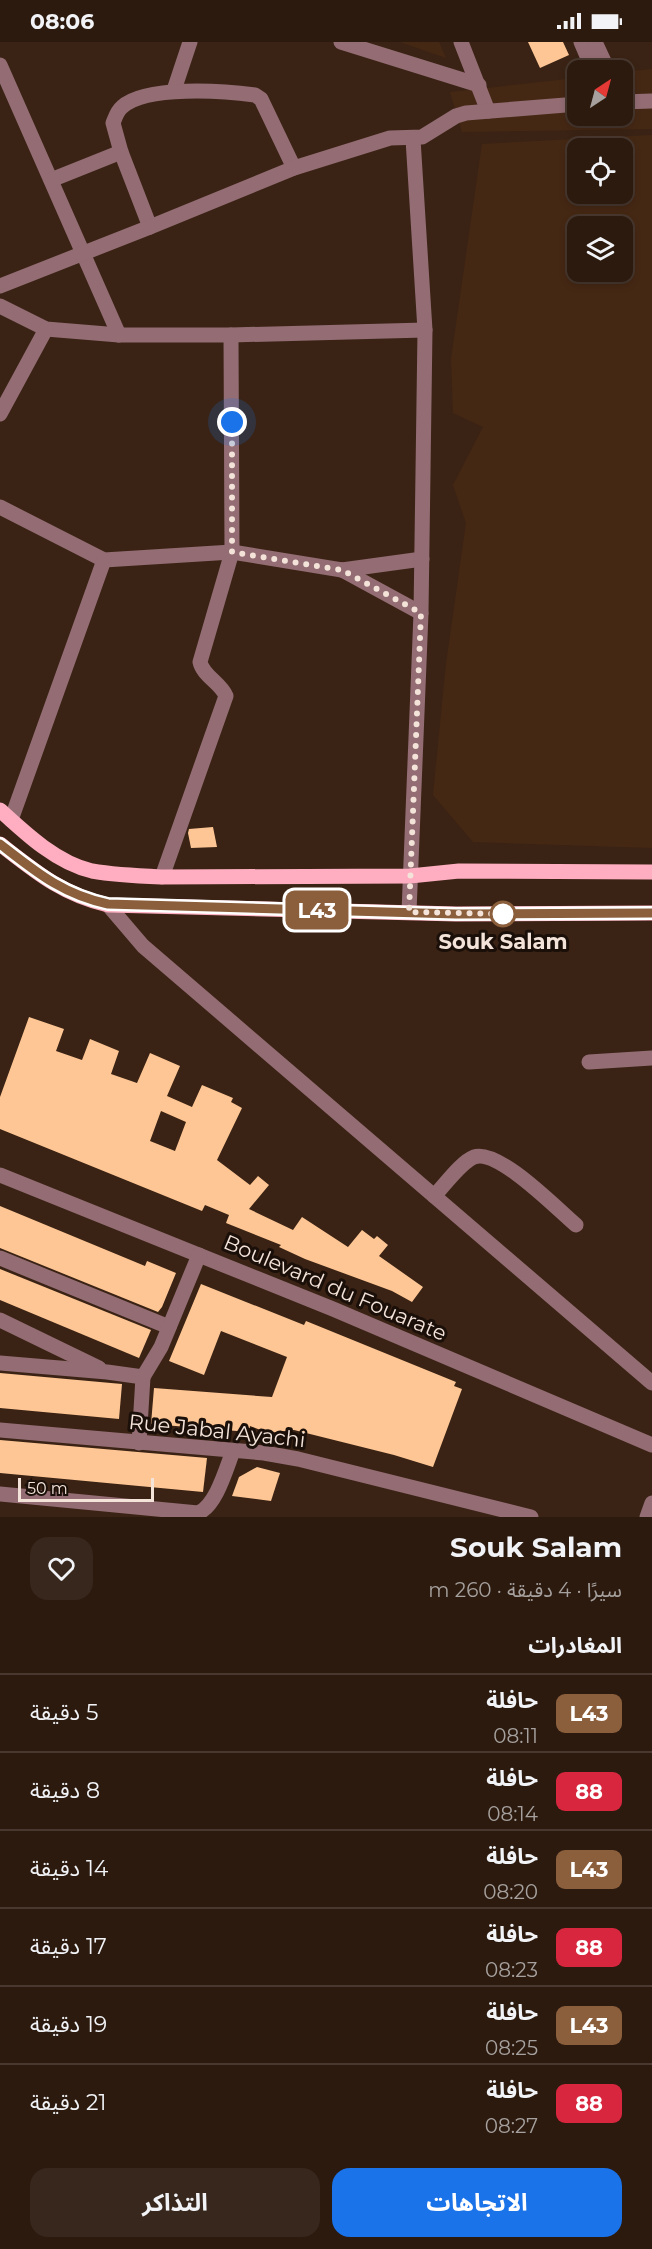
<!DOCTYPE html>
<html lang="ar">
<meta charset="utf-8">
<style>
:root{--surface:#2c1a0f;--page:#38271d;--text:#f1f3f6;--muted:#a6a19e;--line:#48382f;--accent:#1a73e8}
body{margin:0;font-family:Montserrat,"Noto Sans Arabic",sans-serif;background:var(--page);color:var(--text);direction:rtl;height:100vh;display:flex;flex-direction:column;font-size:22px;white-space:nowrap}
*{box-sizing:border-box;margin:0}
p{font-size:20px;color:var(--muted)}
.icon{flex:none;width:33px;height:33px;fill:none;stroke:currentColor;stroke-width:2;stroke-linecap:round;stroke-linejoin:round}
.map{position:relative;height:1475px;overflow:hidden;direction:ltr}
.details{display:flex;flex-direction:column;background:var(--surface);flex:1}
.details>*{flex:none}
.badge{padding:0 12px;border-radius:9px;font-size:21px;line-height:39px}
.needle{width:39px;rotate:36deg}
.tools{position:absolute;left:567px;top:18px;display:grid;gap:12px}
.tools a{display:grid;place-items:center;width:66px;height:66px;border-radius:12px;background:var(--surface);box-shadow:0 3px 9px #0003,0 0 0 2px var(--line);font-size:30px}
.scale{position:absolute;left:18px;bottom:15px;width:136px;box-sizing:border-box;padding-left:6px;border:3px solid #f3e3d9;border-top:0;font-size:16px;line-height:21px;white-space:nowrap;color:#f3e3d9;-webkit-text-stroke:4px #1a0f09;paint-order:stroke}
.you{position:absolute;width:30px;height:30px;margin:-15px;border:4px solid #fff;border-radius:50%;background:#1a73e8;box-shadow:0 0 0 9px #1a73e833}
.map>.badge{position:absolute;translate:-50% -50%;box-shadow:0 0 0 3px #fff}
h2{padding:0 30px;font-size:22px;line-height:54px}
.round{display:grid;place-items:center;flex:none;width:63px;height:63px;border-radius:18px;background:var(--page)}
.overview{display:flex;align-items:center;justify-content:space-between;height:102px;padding:0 30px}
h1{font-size:28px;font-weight:700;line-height:45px}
.cta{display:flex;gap:12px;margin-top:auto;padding:12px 30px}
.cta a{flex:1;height:69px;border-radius:18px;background:var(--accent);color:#fff;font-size:24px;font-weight:700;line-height:69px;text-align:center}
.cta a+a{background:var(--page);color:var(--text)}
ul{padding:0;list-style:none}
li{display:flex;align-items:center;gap:18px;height:78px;padding:0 30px;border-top:2px solid var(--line)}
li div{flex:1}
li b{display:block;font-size:22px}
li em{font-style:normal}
li .badge{min-width:66px;font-weight:700;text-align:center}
.status{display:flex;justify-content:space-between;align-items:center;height:42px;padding:0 30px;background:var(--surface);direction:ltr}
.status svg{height:16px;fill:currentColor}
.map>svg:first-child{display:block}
</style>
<div class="status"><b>08:06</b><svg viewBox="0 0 49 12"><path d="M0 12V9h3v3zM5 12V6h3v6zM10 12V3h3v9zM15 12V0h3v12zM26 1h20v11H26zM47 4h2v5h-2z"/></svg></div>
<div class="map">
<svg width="652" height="1475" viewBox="0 0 652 1475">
<rect width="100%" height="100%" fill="#3a2314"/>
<g fill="#452814" fill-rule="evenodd">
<polygon points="400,0 439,0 446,16"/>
<polygon points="652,27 652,87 462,90 450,50 577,36 578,74 622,74 623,30"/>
<path d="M652 93V806L473 800 433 753 446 622 466 481 453 443 483 385 453 371 451 317 482 102ZM622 106V152H578V106ZM622 184V230H578V184Z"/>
</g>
<g fill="#fec694" fill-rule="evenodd">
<polygon points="528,0 563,0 569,13 540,26"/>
<polygon points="213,785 217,805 191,806 188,791 189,787"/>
<path d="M29 975 64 987 56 1009 82 1018 90 997 119 1009 111 1032 137 1041 150 1011 180 1024 167 1054 192 1065 202 1043 233 1056 231 1060 242 1066 217 1118 250 1143 258 1134 269 1143 249 1167 293 1188 302 1175 348 1205 362 1188 374 1197 377 1194 388 1203 379 1214 423 1245 412 1260 392 1249 305 1217 279 1205 281 1203 226 1181 229 1173 205 1163 202 1169 0 1087V1055ZM161 1069 186 1080 175 1109 150 1099Z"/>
<polygon points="0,1164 145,1224 147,1219 176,1231 162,1265 158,1270 0,1206"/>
<polygon points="0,1227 151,1288 139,1316 0,1258"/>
<polygon points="201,1242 304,1283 306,1279 456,1340 454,1344 462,1347 433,1425 394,1413 294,1388 268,1391 250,1384 249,1390 151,1382 154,1346 272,1355 287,1315 221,1289 204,1333 169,1319"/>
<polygon points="0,1331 122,1342 119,1377 0,1366"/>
<polygon points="0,1398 207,1416 203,1450 0,1431"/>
<polygon points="257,1425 280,1431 271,1459 232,1454 239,1435"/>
</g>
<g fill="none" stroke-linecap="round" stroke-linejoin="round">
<g stroke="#936c74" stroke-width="15">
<polyline points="341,0 479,43"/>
<polyline points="461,0 488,69"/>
<polyline points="581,0 593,28"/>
<polyline points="595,0 608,28"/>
<polyline points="0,23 119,293"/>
<polyline points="174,48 190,0"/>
<polyline points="622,60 652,59"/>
<polyline points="51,138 121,110"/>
<path d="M150 185 121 110 113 81C115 76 117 69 122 65 146 43 224 49 255 53L261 57 294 126"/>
<polyline points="0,244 150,185 294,126 390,96 422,95 456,74 466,71 578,62"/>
<polyline points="0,264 46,287 119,293 231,293 425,288"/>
<polyline points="0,372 46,287"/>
<polyline points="0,465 104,518 232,510 342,528 422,517"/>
<polyline points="342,528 421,571"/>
<polyline points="11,778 104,518"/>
<path d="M162 835 226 654C221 641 203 634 200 620L232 510 231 293"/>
<polyline points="108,863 143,904 652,1341"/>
<polyline points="409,870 421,571 425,288 413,97"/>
<polyline points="589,1020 652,1016"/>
<polyline points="0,1133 333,1267 652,1403"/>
<path d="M434 1154C444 1144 461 1120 474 1115 498 1106 557 1167 576 1183"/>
<polyline points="0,1216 169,1285"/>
<polyline points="0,1278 99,1326"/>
<polyline points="0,1321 107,1330 143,1335 161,1305 199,1213"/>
<polyline points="0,1388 264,1411 298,1417 531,1475"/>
<polyline points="139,1401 143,1335"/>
<path d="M0 1452 198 1471C216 1464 226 1427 233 1409"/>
<polyline points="647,1475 652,1461"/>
</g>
<g stroke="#feaec0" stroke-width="15">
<path d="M0 768C26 792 57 821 92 829 115 833 139 834 162 835L410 834 459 829 652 830"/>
<path d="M0 802C36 830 63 853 108 863L456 872 652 871"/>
</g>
</g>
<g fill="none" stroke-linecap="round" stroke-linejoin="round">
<g stroke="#fff" stroke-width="14">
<path id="line" d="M0 802C36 830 62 852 108 862L456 872 652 871"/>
</g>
<use href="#line" stroke="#8b5e3c" stroke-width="9"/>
<polyline stroke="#f3e3d9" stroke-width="6" stroke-dasharray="0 10.8" points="232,380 232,510 342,528 421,571 409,870 503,872"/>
</g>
<circle fill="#fff" stroke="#8b5e3c" stroke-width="3" cx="503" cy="872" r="12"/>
<g text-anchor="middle" stroke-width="6" stroke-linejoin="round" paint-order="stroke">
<g font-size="21" font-weight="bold" fill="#f3e3d9" stroke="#1a0f09">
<text x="503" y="907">Souk Salam</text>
</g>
<g font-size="21" fill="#f3e3d9" stroke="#1a0f09">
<text transform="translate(335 1246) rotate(23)" y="7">Boulevard du Fouarate</text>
<text transform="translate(217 1389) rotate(6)" y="7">Rue Jabal Ayachi</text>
</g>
</g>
</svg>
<div class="tools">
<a><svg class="needle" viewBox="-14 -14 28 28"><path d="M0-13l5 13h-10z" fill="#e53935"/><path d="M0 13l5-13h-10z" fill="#a6a19e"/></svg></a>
<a><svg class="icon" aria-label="locate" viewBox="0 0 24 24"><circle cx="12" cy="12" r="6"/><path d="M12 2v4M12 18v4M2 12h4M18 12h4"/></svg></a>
<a><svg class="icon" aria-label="layers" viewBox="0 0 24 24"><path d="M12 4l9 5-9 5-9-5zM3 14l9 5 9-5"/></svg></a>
</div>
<div class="scale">50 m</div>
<div class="you" style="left:232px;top:380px"></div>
<b class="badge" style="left:317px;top:868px;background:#8b5e3c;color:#fff">L43</b>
</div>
<section class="details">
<div class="overview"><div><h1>Souk Salam</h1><p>سيرًا · 4 دقيقة · 260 m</p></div><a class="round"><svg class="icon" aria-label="heart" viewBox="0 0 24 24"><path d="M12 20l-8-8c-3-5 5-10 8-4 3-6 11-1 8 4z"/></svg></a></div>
<h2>المغادرات</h2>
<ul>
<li><span class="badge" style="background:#8b5e3c;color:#fff">L43</span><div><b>حافلة</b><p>08:11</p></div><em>5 دقيقة</em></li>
<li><span class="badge" style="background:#d7263d;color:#fff">88</span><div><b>حافلة</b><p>08:14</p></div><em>8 دقيقة</em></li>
<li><span class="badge" style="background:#8b5e3c;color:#fff">L43</span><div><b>حافلة</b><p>08:20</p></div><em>14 دقيقة</em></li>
<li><span class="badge" style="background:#d7263d;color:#fff">88</span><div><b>حافلة</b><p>08:23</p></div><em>17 دقيقة</em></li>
<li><span class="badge" style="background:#8b5e3c;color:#fff">L43</span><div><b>حافلة</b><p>08:25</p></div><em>19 دقيقة</em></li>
<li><span class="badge" style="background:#d7263d;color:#fff">88</span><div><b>حافلة</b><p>08:27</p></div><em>21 دقيقة</em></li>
</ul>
<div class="cta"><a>الاتجاهات</a><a>التذاكر</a></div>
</section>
